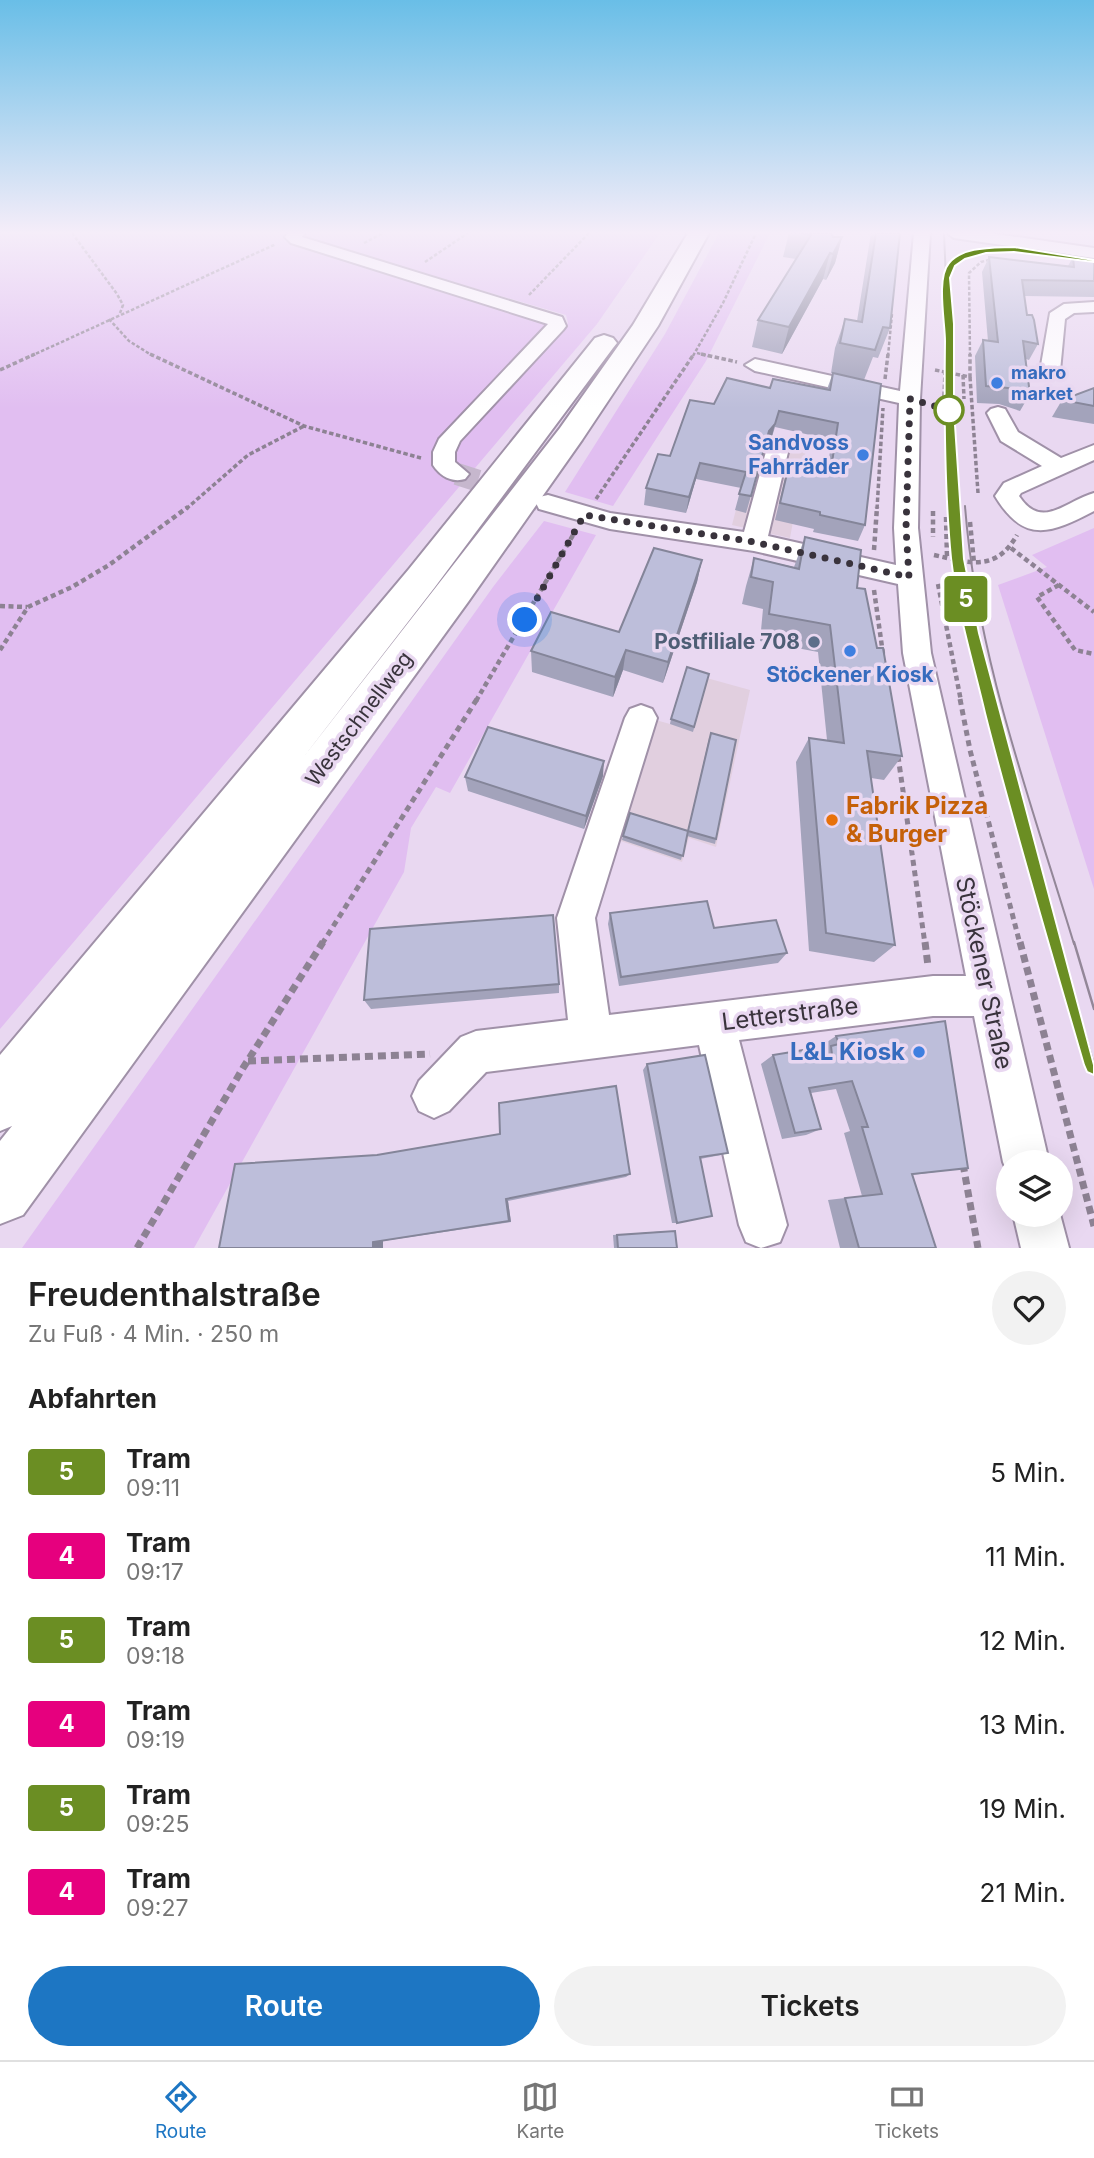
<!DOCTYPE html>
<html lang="de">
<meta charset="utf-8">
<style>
:root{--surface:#fff;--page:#f2f2f2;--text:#222;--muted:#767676;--line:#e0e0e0;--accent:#1d76c3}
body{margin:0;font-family:Inter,sans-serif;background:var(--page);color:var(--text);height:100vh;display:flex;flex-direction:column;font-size:26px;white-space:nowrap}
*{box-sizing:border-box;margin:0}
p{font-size:23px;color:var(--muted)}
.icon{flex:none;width:38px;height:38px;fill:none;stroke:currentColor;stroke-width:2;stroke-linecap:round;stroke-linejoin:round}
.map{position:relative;height:1248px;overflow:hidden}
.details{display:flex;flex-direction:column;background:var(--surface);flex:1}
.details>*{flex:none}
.badge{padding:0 14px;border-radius:5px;font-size:24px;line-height:46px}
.fabs{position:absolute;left:996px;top:1150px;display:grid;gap:14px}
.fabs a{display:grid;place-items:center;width:77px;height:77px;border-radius:50%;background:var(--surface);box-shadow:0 7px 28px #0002;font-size:35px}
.you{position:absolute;width:35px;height:35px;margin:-18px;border:5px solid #fff;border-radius:50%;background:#1a73e8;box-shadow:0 0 0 10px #1a73e833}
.map>.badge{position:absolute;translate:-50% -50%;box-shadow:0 0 0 4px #fff}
h2{padding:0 28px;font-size:26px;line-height:63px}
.round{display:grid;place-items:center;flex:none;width:74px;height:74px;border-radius:37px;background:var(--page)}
.summary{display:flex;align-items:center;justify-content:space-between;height:119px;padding:0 28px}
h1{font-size:33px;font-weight:600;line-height:52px}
.cta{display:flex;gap:14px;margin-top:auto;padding:14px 28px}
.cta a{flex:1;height:80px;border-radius:42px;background:var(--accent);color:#fff;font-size:28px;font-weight:600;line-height:80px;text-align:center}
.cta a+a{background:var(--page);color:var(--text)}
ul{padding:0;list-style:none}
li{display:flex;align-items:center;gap:21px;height:84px;padding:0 28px}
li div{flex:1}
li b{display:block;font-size:26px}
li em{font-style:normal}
li .badge{min-width:77px;font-weight:700;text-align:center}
.tab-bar{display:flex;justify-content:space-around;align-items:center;height:98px;border-top:2px solid var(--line);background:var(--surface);font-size:19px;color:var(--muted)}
.tab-bar a{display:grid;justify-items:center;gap:4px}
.tab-bar .active{color:var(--accent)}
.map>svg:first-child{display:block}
</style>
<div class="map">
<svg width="1094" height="1248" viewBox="0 0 1094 1248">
<rect width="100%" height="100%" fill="#e9d8f1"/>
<g fill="#e1cfdf">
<polygon points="754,440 806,450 790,538 732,525"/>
<polygon points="685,672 750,690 716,847 689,838 682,862 606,836 645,717 670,724"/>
</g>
<g fill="#e1bef1" fill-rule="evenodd">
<path d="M0 233H660L597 324 0 1029ZM306 239 566 315 568 323 483 408 550 326 542 317Z"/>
<polygon points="719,233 770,233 706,361 613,506 565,492 665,334"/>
<polygon points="544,521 596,535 450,793 436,787 411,828 404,872 194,1248 22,1248 493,587"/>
<polygon points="1094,528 1094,889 998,585 1047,567 1032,555"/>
</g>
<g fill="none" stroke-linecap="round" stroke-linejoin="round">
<polyline stroke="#c6b7cd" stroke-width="22" stroke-dasharray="22 10" stroke-linecap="butt" points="457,474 548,503"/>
<g stroke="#a091a8" stroke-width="4">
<g id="minor">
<path d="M288 233H305L302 237 562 317 566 326 563 330 460 441 455 452V462L469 474 465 479C452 483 440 476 433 465V452L439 439 548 324 291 243 285 237Z"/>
<polygon points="914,233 930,233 920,399 918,528 931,653 1049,1162 1008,1162 1008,1174 1003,1162 974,1016 933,1016 739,1040 787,1225 780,1242 761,1248 746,1242 739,1225 699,1045 486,1072 449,1111 434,1118 419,1111 412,1096 419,1081 461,1037 476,1031 568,1020 557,918 625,718 630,709 641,705 652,709 657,718 595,918 609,1015 933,976 966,976 903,653 898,584 754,551 610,529 539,509 536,503 539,497 548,495 610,513 744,532 767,448 770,443 786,443 789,448 768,536 896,565 894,528 899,403 755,371 745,365 755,359 900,391"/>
<polygon points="947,233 989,233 1094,248 1094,258 954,238"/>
<polygon points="1094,302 1094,312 1074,313 1065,319 1060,371 1057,375 1043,375 1040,371 1050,313 1064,304"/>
<path d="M998 407 1005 409 1018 432 1061 458 1094 445V460L1021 493 1019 496C1042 531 1065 501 1094 493V511C1050 534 1024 544 995 496L1004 483 1042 466 1001 441 987 413 991 409Z"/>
<polygon points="1013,1214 1060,1214 1069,1248 1021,1248"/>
</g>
</g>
<g stroke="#a091a8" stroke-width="4">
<polygon id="highway" points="688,233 709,233 658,326 582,440 468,602 23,1215 0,1224 0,1141 12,1126 0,1131 0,1055 409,569 595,338 604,335 613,338 617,343 613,348 435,587 302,759 560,428 633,325"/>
</g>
<g stroke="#8d8293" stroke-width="2.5" stroke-dasharray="3.5 2" stroke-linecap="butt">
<polyline points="72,233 117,294 123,305 120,313"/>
<polyline points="364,243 383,233"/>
<polyline points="425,262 468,233"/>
<polyline points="529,295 589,233"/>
<polyline points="109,319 129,341 153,356"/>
<polyline points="697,353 709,356"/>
<polyline points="31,356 276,244"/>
<polyline points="693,356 723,303 756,233"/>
<polyline points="888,356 892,314"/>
<polyline points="970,356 969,273 981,262 992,259"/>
</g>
<g stroke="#8d8293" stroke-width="3.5" stroke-dasharray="4.5 2.5" stroke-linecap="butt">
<polyline points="150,354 304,426 421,458"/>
<polyline points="701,354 737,362"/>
<polyline points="0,370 35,354"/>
<polyline points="935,370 970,377 970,354"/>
<polyline points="963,375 964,399"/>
<polyline points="970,377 978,493"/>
<polyline points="885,379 888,354"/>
<polyline points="944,396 945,372"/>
<polyline points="596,499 694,354"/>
<polyline points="186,509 248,455 304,426"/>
<polyline points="877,509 883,408"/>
</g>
<g stroke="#8d8293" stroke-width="4.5" stroke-dasharray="5 3.5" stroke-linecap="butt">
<polyline points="933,511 933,537"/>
<polyline points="946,517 947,558"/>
<polyline points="970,522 974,563"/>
<polyline points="1011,548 1094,612"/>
<polyline points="874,550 877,507"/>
<path d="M934 555C970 563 996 572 1017 535"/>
<polyline points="938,584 961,701"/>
<polyline points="1059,585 1037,597 1075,650 1094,654"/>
<polyline points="874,590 883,654"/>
<polyline points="0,606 27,607"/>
<polyline points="0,650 28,607 72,587 109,565 188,507"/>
<polyline points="476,701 576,530"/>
</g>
<g stroke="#8d8293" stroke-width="5" stroke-dasharray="6 4.5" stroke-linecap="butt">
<polyline points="960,699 970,750 1020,944"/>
<polyline points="898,756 925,944"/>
<polyline points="322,944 477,699"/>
</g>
<g stroke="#8d8293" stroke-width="7" stroke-dasharray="8 5" stroke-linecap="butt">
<polyline points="925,942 928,966"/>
<polyline points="1020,942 1094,1226"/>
<polyline points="248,1061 430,1054"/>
<polyline points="963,1164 978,1248"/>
<polyline points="137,1248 243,1068 323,942"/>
</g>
<use href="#minor" fill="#fff" fill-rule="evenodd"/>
<use href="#highway" fill="#fff" fill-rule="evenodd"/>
<g stroke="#938798" stroke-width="2">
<polyline points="944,233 958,562 971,626 1002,753 1058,944"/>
<path d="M946 278C949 274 951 267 954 264 981 235 1060 254 1094 260"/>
<path d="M965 506C976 654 1031 802 1074 944"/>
</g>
<g stroke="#938798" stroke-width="2.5">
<polyline points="1058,942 1094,1065"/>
<polyline points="1074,942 1094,1009"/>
</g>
</g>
<g fill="#a3a3bb">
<polygon points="789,233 833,233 832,235 833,237 842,237 835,263 826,280 823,279 782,354 752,347 758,320 796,259 783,257"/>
<polygon points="871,233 900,233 890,328 878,358 873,357 864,380 865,525 858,541 813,532 814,529 775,520 785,478 790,461 827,469 832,440 775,427 771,440 765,447 746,513 735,510 741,488 696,479 686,513 644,505 646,488 670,456 714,404 770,388 827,389 833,373 831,373 835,348 845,319 857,321"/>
<polygon points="989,257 1068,266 1073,257 1094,260 1094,297 1024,296 1027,315 1038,344 1029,360 1026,359 1030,394 1020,411 999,404 977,403 975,356 983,340 988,341 982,272"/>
<polygon points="1094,388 1094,424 1052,417 1062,400"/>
<polygon points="805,537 857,588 877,648 902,756 884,780 871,778 895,945 874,962 809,951 796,762 809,738 827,740 818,652 760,641 763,609 742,604 746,586 754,558 794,567"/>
<polygon points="702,560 697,582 663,683 623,670 613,697 532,672 531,651 619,632"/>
<polygon points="709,674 693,732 670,724 671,719"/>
<polygon points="709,738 716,839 715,844 687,836 681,860 622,840 623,836 688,831"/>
<polygon points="603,776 584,829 468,791 465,777"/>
<polygon points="610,913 714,928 787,953 778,963 619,986 608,924"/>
<polygon points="559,984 559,993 371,1009 364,1000"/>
<polygon points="836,1036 968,1168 912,1175 936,1248 840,1248 828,1200 862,1196 844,1133 850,1131 836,1089 811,1093 821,1129 806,1135 782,1139 761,1064 773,1055 821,1047 821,1046"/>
<polygon points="647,1064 728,1153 721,1155 700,1159 677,1223 672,1223 643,1070"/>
<polygon points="630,1174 626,1177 508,1201 511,1222 383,1241 383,1248 219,1248"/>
<polygon points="667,1231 675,1231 677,1248 614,1248 613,1235"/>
</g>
<g fill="#848599">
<polygon points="842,237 835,263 826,280 833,254"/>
<polygon points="830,253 823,279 782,354 789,327"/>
<polygon points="775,424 771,440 764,447 769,431"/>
<polygon points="700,463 696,479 686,513 689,497"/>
<polygon points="702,560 697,582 663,683 668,662"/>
<polygon points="626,650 623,670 613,697 615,677"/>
<polygon points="604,761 603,776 584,829 586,816"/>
<polygon points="506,1199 508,1201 511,1222 509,1221"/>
<polygon points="383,1241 383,1248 373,1248 373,1242"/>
</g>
<g fill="#bdbeda" stroke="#848599" stroke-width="2">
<polygon points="800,233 831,233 833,237 842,237 833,254 830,253 789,327 758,320 811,235"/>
<polygon points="876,233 900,233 890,328 883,327 875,350 840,343 845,319 862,322"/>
<polygon points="989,257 1074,267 1073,257 1094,260 1094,281 1022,280 1027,315 1032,315 1034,320 1038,344 1023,341 1030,394 1008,388 986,386 983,340 998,342"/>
<polygon points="833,373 881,384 865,525 820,515 820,512 780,503 790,461 831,469 838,423 779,411 775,424 769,431 751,496 739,494 746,472 700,463 689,497 646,488 658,454 670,456 690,400 714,404 727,378 770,388 773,379 830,390"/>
<polygon points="1094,388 1094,406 1062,400"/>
<polygon points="805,537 861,550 857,588 865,589 877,648 883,648 902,756 867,751 895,945 826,933 809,738 844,743 830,625 769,614 773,582 751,577 754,558 799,569"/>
<polygon points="654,548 702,560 668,662 626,650 615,677 531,651 551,612 619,632"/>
<polygon points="687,667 709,674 694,727 671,719"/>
<polygon points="488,727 604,761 586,816 465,777"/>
<polygon points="711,733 736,740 716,839 688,831"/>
<polygon points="630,813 688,831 683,856 623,836"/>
<polygon points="707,901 714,928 776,920 787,953 621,977 610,913"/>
<polygon points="553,915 559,984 364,1000 370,929"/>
<polygon points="945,1021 968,1168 912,1174 936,1248 859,1248 845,1198 882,1194 862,1127 868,1127 852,1081 809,1088 821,1129 795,1133 773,1055 822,1047 824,1056 832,1055 831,1046 839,1044 836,1036"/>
<polygon points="705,1055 728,1153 700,1157 712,1216 677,1223 647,1064"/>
<polygon points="616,1086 630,1174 506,1199 509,1221 373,1242 373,1248 219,1248 235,1164 377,1155 500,1134 499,1103"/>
<polygon points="675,1231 677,1248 618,1248 617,1235"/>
</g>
<linearGradient id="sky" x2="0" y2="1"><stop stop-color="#69bee7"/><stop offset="0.57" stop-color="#f5edf9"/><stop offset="1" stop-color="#f5edf9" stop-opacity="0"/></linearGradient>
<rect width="1094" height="408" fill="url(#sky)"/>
<path fill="#6b8e23" stroke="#fff" stroke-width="2" d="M1014 247 1094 260V262L1014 252 986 253 965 259 955 266 950 278 954 324V410L964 559 979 633 1018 779 1094 1065V1075L1087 1072 1084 1065C1050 948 1015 831 985 713 973 662 957 610 951 558 944 487 944 413 945 341 945 322 936 278 949 263 963 246 993 248 1014 247Z"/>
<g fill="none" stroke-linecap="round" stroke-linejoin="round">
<polyline stroke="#39333c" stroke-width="7" stroke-dasharray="0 12.6" points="525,620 584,515 754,542 909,577 906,528 910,399 949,410"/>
</g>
<g fill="#3f7fe0" stroke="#e9d8f1" stroke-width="2.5">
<circle cx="997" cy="383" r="7"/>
<circle cx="863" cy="455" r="7"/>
<circle cx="850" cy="651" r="7"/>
<circle cx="919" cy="1052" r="7"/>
</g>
<circle fill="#fff" stroke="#6b8e23" stroke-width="3.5" cx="949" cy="410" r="14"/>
<circle fill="#5c6f8a" stroke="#e9d8f1" stroke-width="2.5" cx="814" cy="642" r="7"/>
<circle fill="#e8710a" stroke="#e9d8f1" stroke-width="2.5" cx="832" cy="820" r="7"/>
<g text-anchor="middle" stroke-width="7" stroke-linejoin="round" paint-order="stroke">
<g font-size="18" font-weight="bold" fill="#366cbe" stroke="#e9d8f1" text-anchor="start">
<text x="1011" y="379">makro<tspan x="1011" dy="21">market</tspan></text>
</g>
<g font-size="21" font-weight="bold" fill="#366cbe" stroke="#e9d8f1" text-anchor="end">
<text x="849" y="450">Sandvoss<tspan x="849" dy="24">Fahrräder</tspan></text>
<text x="850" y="682" text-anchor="middle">Stöckener Kiosk</text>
</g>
<g font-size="21" font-weight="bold" fill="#4e5e75" stroke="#e9d8f1" text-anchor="end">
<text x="800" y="649">Postfiliale 708</text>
</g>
<g font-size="21" fill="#39333c" stroke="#e9d8f1">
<text transform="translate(359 719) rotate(-53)" y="7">Westschnellweg</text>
</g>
<g font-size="24" font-weight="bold" fill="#c56008" stroke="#e9d8f1" text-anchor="start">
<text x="846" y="814">Fabrik Pizza<tspan x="846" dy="28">&amp; Burger</tspan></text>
</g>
<g font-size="24" fill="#39333c" stroke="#e9d8f1">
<text transform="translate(984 973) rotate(78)" y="8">Stöckener Straße</text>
<text transform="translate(790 1014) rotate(-7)" y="8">Letterstraße</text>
</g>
<g font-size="24" font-weight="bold" fill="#366cbe" stroke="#e9d8f1" text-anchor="end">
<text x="905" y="1060">L&amp;L Kiosk</text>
</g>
</g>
</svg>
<div class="fabs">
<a><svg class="icon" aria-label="layers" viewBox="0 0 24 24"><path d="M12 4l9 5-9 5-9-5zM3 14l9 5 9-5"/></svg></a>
</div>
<div class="you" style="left:525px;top:620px"></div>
<b class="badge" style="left:966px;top:599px;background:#6b8e23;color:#fff">5</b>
</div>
<section class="details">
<div class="summary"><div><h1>Freudenthalstraße</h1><p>Zu Fuß · 4 Min. · 250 m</p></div><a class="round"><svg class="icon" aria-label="heart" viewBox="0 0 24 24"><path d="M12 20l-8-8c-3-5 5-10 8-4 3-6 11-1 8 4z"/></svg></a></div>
<h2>Abfahrten</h2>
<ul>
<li><span class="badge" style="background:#6b8e23;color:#fff">5</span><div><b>Tram</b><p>09:11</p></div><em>5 Min.</em></li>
<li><span class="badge" style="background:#e6007e;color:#fff">4</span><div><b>Tram</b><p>09:17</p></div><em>11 Min.</em></li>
<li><span class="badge" style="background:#6b8e23;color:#fff">5</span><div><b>Tram</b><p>09:18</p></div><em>12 Min.</em></li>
<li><span class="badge" style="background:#e6007e;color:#fff">4</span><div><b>Tram</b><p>09:19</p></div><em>13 Min.</em></li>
<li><span class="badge" style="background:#6b8e23;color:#fff">5</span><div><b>Tram</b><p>09:25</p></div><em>19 Min.</em></li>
<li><span class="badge" style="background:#e6007e;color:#fff">4</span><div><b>Tram</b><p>09:27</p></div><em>21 Min.</em></li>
</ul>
<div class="cta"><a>Route</a><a>Tickets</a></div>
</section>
<nav class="tab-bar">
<a class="active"><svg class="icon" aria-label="directions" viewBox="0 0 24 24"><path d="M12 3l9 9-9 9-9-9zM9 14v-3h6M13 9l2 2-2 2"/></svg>Route</a>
<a><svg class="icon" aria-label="map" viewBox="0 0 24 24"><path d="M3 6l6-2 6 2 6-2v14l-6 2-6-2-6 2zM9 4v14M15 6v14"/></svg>Karte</a>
<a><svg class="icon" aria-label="tickets" viewBox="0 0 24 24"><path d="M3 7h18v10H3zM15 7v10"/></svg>Tickets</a>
</nav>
